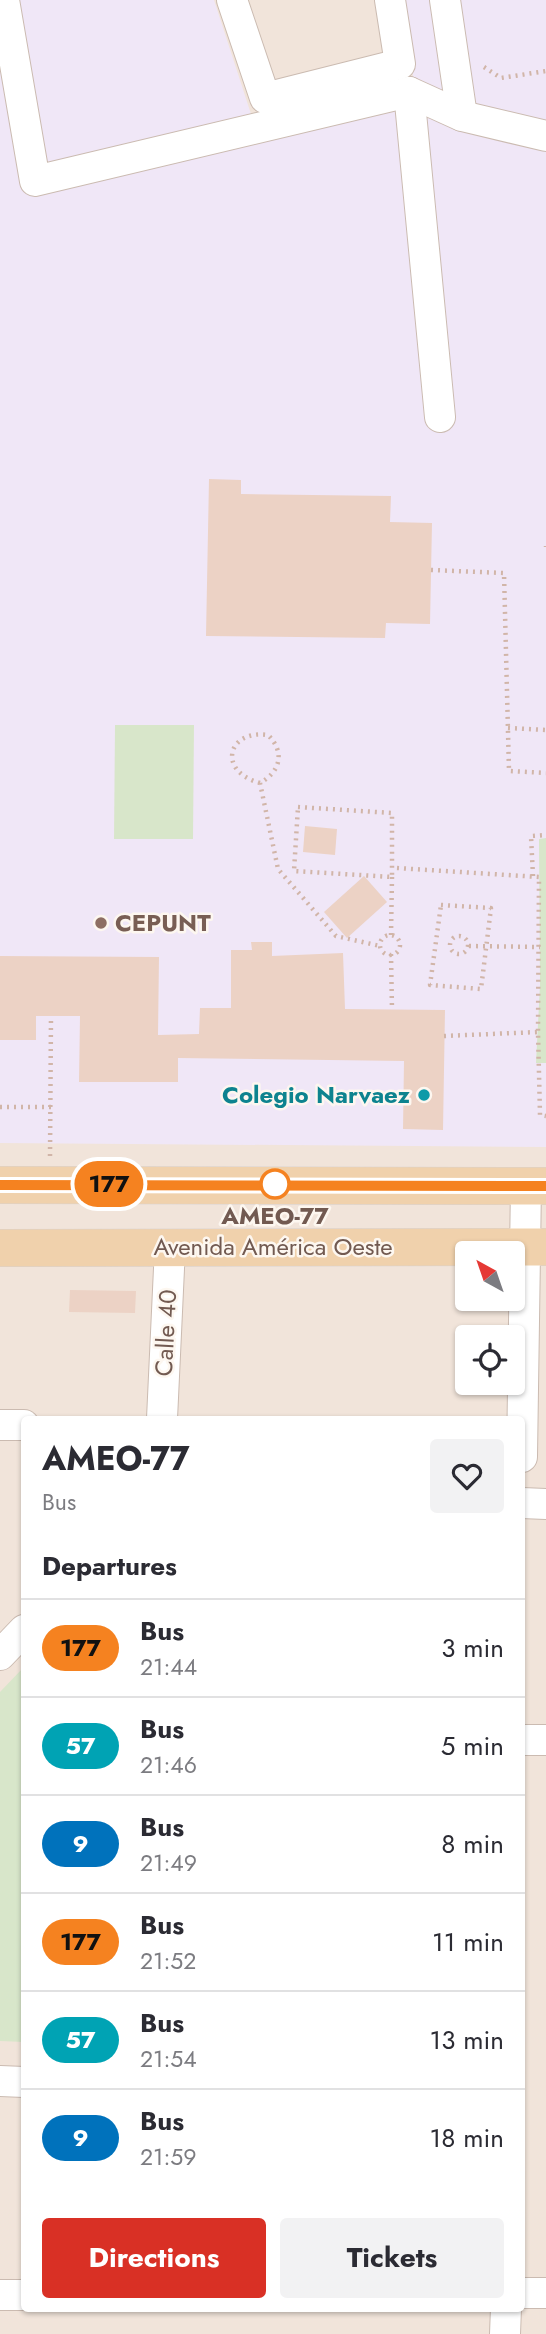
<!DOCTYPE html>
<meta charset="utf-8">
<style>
:root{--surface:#fff;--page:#f2f2f3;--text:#2b2b33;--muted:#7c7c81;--line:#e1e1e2;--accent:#d93025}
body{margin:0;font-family:Jost,sans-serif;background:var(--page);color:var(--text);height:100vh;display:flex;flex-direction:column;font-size:26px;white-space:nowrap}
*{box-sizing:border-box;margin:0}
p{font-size:23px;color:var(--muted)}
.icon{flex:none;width:38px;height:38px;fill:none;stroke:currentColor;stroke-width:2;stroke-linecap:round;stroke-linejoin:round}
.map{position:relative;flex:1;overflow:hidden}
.details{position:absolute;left:21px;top:1416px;width:504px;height:896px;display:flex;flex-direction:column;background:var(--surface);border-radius:7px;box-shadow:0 2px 5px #0004}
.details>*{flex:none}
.badge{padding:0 14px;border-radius:23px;font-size:24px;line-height:46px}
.needle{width:46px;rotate:320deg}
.tools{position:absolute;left:455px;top:1241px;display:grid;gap:14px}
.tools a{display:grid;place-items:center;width:70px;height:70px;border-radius:7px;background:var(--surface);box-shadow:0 2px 5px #0004;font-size:35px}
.map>.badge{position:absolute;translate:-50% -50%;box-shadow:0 0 0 4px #fff}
h2{padding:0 21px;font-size:26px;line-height:63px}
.round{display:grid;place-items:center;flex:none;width:74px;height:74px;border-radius:7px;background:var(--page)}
.head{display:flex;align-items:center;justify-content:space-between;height:119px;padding:0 21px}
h1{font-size:33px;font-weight:700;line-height:52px}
.action{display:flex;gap:14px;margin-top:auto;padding:14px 21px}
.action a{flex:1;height:80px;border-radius:7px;background:var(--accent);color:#fff;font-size:28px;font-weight:700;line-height:80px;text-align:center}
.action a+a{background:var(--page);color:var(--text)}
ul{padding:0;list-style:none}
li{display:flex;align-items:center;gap:21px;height:98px;padding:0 21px;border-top:2px solid var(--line)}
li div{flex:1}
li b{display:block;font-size:26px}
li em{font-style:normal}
li .badge{min-width:77px;font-weight:700;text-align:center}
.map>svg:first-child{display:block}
</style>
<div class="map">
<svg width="546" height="2334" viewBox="0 0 546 2334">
<rect width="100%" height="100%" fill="#faf3ea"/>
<path fill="#f1e4da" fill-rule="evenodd" d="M0 0H546V2334H0ZM467 1253H513V1298H467ZM467 1337H513V1382H467ZM24 1419H522V2308H24Z"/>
<polygon fill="#f0e7f7" points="0,0 214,0 251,114 413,76 403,0 546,0 546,1147 0,1143"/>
<g fill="#d8e6ca">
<polygon points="115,725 194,725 193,839 114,839"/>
<polygon points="546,838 546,1063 536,1063 540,985 539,839"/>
<polygon points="24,1667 24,2042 0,2041 0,1692"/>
</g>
<g fill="#ecd2c5">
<polygon points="209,479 241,480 241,494 391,496 390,522 432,523 430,624 386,623 385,638 206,636"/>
<polygon points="305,826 337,829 335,855 303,852"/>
<polygon points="364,876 387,902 347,938 324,912"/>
<polygon points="251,942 272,942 272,956 343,953 345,1009 445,1010 443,1130 403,1129 404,1061 178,1058 178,1082 79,1082 80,1016 36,1016 36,1040 0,1040 0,956 159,957 158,1035 199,1034 200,1008 231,1008 231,950 252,950"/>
<polygon points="70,1290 136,1291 135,1313 69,1312"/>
</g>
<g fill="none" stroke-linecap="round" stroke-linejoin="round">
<g stroke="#cbbbb1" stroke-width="32">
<g id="minor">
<polyline points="4,0 35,181 409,92 462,116 546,136"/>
<polyline points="232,0 265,98 400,64 390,0"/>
<polyline points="445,0 462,116"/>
<polyline points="409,92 440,417"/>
<polyline points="162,1419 170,1247"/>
<polyline points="0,1425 24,1425"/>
<polyline points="522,1457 526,1185"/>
<polyline points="522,1503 546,1504"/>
<polyline points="0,1655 24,1630"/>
<polyline points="522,1740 546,1740"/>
<polyline points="0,2081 24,2082"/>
<polyline points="522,2293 546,2293"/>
<polyline points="0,2295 24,2295"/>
<polyline points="505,2334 506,2308"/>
</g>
</g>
<g stroke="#d8d1ce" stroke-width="38">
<g id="major">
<polyline points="0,1185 546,1186"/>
<polyline points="0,1248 546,1247"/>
</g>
</g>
<g stroke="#d1b5a8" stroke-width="4.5" stroke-dasharray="2 5" stroke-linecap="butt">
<polyline points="484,67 501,78 546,71"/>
<polyline points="546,546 546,547"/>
<polyline points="431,570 504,573 509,771 546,773"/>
<polyline points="508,728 546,730"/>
<path d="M260 783C216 771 228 729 268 735 285 752 281 771 260 783L278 869 336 936 380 946"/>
<polygon points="298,807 392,813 392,877 294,871"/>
<polyline points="397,868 539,877 538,1032 540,1115 546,1116"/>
<polyline points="533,876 531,836 546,835"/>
<polygon points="441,905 491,908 481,989 430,985"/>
<polyline points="391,935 392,877"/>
<circle cx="390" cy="945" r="10"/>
<circle cx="459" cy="945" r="9"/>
<polyline points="469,946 540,947"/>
<polyline points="391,954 392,1010"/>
<polyline points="444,1036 538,1032"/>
<polyline points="0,1107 51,1107"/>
<polyline points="50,1156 51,1016"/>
</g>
<use href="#minor" stroke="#fff" stroke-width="30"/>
<use href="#major" stroke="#f0d1ac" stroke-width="37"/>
</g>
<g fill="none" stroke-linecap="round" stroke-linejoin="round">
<g stroke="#fff" stroke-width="16">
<polyline id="line" points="0,1185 546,1186"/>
</g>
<use href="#line" stroke="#f58220" stroke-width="10"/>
</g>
<circle fill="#8d6e63" stroke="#fdf7f0" stroke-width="2.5" cx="101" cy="923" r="7"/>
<circle fill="#0f9aa8" stroke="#fdf7f0" stroke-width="2.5" cx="424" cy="1095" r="7"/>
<circle fill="#fff" stroke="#f58220" stroke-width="3.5" cx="275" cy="1184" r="14"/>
<g text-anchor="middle" stroke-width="5" stroke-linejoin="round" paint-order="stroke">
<g font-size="24" font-weight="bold" fill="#785e54" stroke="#fdf7f0" text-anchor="start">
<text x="115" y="931">CEPUNT</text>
</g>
<g font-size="24" font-weight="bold" fill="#0d838f" stroke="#fdf7f0" text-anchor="end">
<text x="410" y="1103">Colegio Narvaez</text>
</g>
<g font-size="24" font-weight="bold" fill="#725a51" stroke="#fdf7f0">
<text x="275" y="1224">AMEO-77</text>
</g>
<g font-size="24" fill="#725a51" stroke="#fdf7f0">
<text x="273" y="1255">Avenida América Oeste</text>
<text transform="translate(166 1333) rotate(-87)" y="8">Calle 40</text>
</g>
</g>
</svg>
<div class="tools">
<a><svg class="needle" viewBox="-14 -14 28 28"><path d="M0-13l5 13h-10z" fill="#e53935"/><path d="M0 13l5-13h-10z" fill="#7c7c81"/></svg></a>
<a><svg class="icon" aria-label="locate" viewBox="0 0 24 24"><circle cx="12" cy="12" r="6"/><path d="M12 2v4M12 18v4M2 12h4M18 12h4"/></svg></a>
</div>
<b class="badge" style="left:109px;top:1184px;background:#f58220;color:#111">177</b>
<section class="details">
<div class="head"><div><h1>AMEO-77</h1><p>Bus</p></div><a class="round"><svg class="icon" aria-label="heart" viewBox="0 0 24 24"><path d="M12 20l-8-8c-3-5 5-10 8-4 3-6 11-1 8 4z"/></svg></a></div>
<h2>Departures</h2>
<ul>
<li><span class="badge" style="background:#f58220;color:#111">177</span><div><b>Bus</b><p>21:44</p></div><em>3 min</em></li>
<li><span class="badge" style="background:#00a3b4;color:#fff">57</span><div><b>Bus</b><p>21:46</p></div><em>5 min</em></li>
<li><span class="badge" style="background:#0072bc;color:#fff">9</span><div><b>Bus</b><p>21:49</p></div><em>8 min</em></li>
<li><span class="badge" style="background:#f58220;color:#111">177</span><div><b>Bus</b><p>21:52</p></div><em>11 min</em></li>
<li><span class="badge" style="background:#00a3b4;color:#fff">57</span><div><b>Bus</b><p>21:54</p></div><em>13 min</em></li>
<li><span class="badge" style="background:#0072bc;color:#fff">9</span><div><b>Bus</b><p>21:59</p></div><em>18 min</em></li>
</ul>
<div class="action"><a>Directions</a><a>Tickets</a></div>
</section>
</div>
